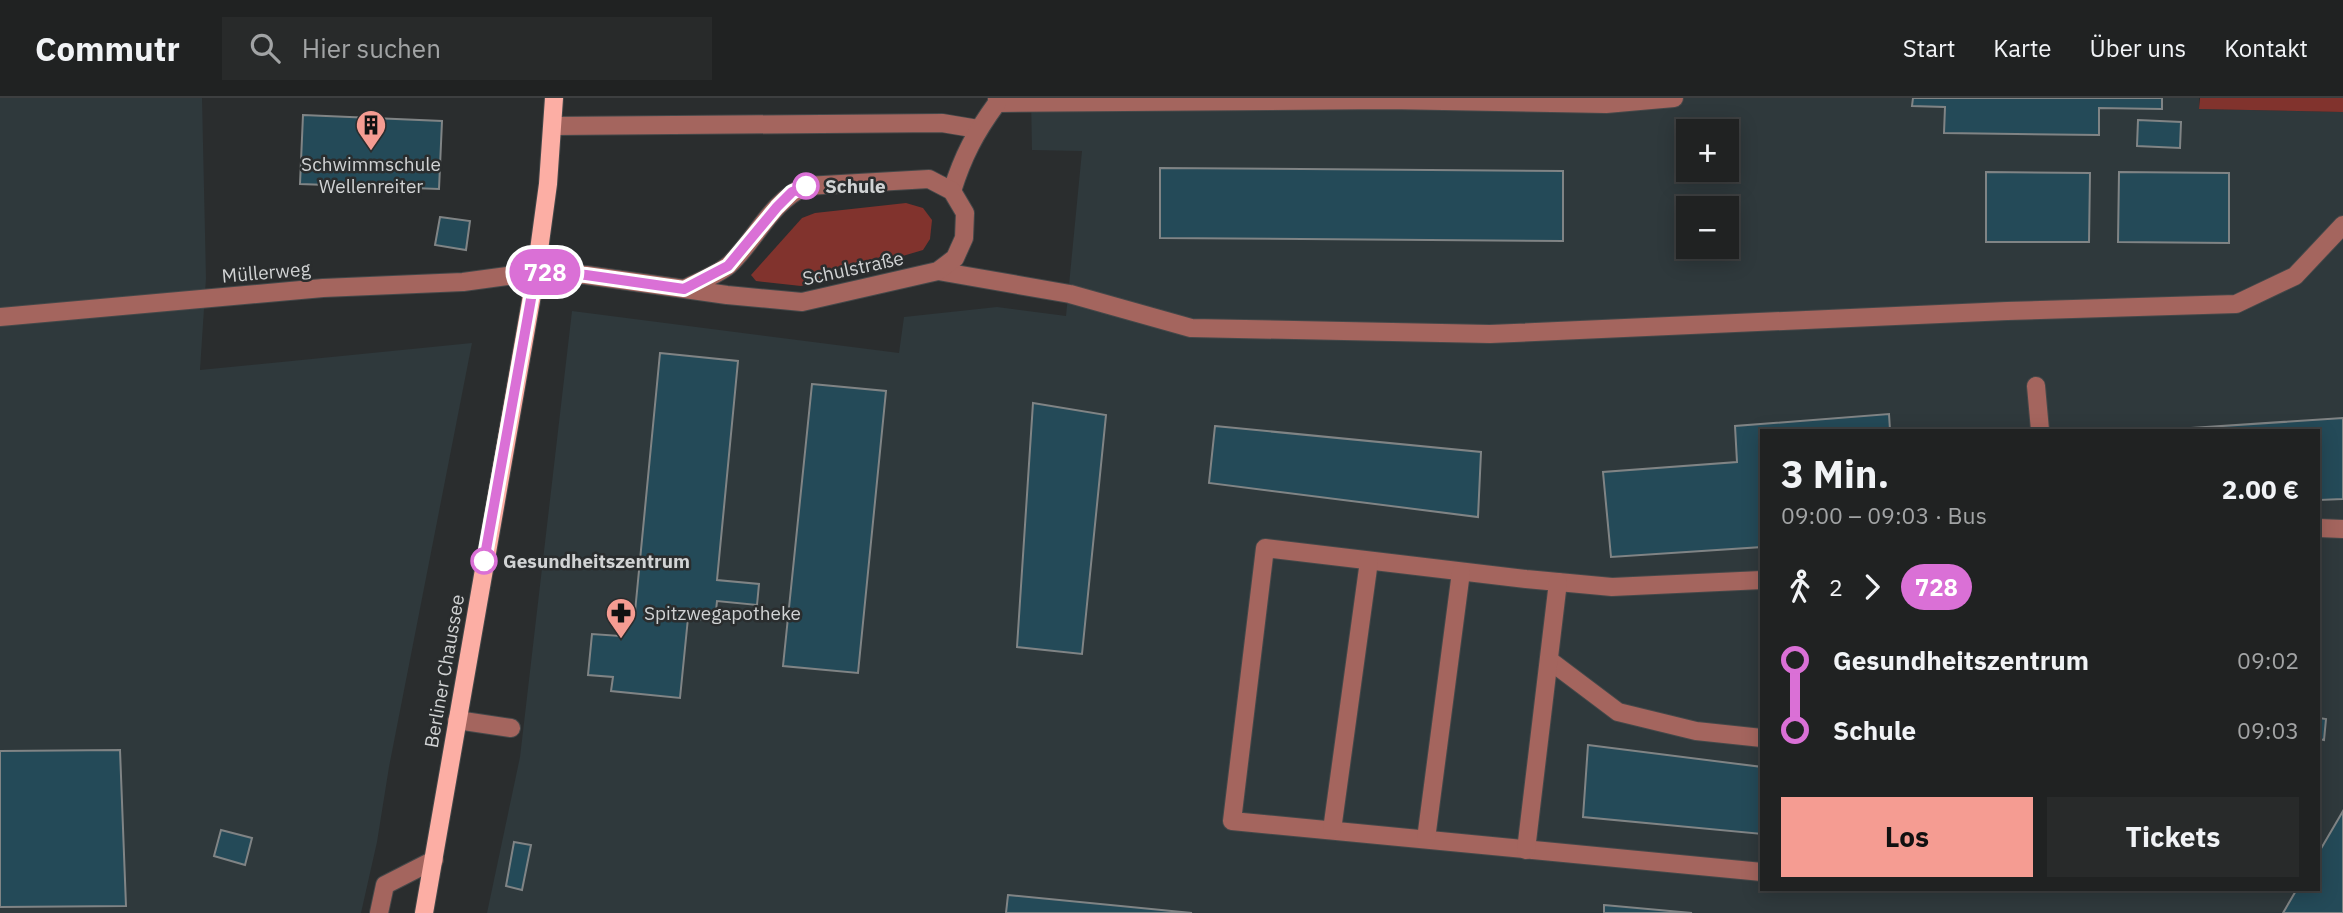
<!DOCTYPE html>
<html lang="de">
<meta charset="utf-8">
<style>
:root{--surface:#202222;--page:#282a2a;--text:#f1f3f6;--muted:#a2a4a5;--line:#3d3f40;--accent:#f59c92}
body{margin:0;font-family:"IBM Plex Sans",sans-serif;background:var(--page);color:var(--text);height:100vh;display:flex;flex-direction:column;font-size:26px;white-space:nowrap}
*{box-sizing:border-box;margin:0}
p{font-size:23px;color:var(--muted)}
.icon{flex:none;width:38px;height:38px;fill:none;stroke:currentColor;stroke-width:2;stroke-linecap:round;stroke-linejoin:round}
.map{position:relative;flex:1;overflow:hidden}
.sheet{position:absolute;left:1760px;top:331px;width:560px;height:462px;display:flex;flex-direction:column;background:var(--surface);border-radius:0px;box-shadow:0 4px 18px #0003,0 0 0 2px var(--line)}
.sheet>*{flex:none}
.badge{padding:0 14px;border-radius:23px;font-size:24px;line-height:46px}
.controls{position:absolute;left:1676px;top:21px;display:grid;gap:14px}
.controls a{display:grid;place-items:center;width:63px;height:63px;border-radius:0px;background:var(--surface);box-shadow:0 4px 18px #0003,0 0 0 2px var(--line);font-size:35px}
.map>.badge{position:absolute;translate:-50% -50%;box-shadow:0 0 0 4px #fff}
.legs{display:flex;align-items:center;gap:10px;height:77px;padding:0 21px;font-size:23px}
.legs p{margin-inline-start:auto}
.head{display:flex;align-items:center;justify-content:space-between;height:119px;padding:0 21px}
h1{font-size:38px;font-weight:800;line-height:52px}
.cta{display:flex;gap:14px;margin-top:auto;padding:14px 21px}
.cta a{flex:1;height:80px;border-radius:0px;background:var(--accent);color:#111;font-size:28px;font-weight:800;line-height:80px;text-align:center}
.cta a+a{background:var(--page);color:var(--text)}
ul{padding:0 21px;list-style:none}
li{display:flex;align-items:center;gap:24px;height:70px;font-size:26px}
li i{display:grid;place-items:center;width:10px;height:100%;margin:0 9px;background:currentColor}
li i::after{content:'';width:18px;height:18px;margin:-9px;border:5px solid;border-radius:50%;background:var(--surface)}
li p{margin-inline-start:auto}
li:first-child i{background:linear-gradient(#0000 50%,currentColor 0)}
li:last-child i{background:linear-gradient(currentColor 50%,#0000 0)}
header{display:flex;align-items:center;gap:42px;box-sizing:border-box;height:98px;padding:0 35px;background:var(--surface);border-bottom:2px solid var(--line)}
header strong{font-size:33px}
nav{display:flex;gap:38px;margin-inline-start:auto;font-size:24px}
.search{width:490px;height:63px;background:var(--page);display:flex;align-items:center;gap:18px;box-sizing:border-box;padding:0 24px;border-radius:0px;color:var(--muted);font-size:26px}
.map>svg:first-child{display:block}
</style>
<header>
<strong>Commutr</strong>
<div class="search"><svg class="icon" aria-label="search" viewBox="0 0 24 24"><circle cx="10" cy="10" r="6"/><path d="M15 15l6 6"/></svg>Hier suchen</div>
<nav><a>Start</a><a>Karte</a><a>Über uns</a><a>Kontakt</a></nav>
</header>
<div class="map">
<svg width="2343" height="815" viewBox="0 0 2343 815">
<rect width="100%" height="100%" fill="#2a2d2e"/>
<g fill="#2f393c" fill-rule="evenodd">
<polygon points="0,0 202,0 206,180 200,272 472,245 389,669 377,744 361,815 0,815"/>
<path d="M1031 0H2199V11L2343 14V815H487L520 659 572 213 899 255 904 219 997 209 1066 218 1082 53 1032 52ZM1689 33H1727V72H1689ZM1689 110H1727V149H1689ZM1762 332H2319V791H1762Z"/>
</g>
<g fill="#81332d">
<polygon points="2200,0 2343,0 2343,14 2199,11"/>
<polygon points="906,105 923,110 932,122 930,141 923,152 801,188 756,183 751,177 802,120 815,115"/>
</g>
<g fill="#244a58" stroke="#808485" stroke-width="2">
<polygon points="1913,0 2162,0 2162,11 2099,10 2099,37 1944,35 1945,9 1912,8"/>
<polygon points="303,17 442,23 439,91 300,86"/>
<polygon points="2138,22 2181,24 2180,50 2137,48"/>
<polygon points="1160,70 1563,73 1563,143 1160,140"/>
<polygon points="1986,74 2090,75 2089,144 1986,144"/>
<polygon points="2119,74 2229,75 2229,145 2118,144"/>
<polygon points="440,119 470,123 466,152 435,147"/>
<polygon points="660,255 738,263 717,482 759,486 757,507 717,503 715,523 688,520 680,600 611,593 613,579 588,577 592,536 620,538 622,513 635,514"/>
<polygon points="812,286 886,293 858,575 783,568"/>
<polygon points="1033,305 1106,317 1082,556 1017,549"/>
<polygon points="1889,316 1890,332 1762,332 1762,449 1611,459 1603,374 1737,364 1735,328"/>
<polygon points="2343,320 2343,401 2319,402 2319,332 2161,332"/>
<polygon points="1215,328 1481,354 1478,419 1209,385"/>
<polygon points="2319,620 2326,621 2324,642 2319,641"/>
<polygon points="1588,647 1762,669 1762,736 1583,719"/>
<polygon points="120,652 126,808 0,809 0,653"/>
<polygon points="2343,713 2343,815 2283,815 2297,791 2319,791 2319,754"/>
<polygon points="221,732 252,740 245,767 214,758"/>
<polygon points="514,744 531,747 522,792 506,788"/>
<polygon points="1008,797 1192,815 1006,815"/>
<polygon points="1604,807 1692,815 1604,815"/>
</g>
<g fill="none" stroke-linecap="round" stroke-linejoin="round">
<g stroke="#454849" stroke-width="20">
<g id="minor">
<polyline points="997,5 1388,2 1606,6 1674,0"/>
<polyline points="553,28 942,25 978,31"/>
<path d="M952 93C963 58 975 35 997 5V0"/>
<polyline points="938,173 1070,196 1191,230 1490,236 2007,213 2236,206 2295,178 2343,127"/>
<path d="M0 219 323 190 463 184 536 174 586 177 727 197 802 204 938 173 955 160 964 140 965 115 952 93 929 81 806 88C770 104 756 142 729 167 717 177 698 184 684 191"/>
<polyline points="2036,288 2040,332"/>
<polyline points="2319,430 2343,431"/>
<polyline points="1762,482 1612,489 1526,481 1265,450 1232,723 1762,774"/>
<polyline points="1549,562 1618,614 1696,633 1762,640"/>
<polyline points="457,622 511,630"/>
<polyline points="1332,732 1369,463"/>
<polyline points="1426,741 1461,474"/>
<polyline points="1526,752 1558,484"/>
<polyline points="379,815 385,787 434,762"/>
</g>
</g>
<g stroke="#454849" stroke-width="20">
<polyline id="major" points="424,815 536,174 548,86 554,0"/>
</g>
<use href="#minor" stroke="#a4655e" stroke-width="18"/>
<use href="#major" stroke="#fcaea4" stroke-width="18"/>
</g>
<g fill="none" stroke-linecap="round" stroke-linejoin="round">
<g stroke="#fff" stroke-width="16">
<polyline id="line-1" points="484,463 536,173 586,177 684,191 728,168 777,109 792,94 806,88"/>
</g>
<use href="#line-1" stroke="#da70d6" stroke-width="10"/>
</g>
<defs>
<g id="building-pin" transform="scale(1.575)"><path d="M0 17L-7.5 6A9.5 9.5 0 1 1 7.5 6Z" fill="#f59c92" stroke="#2a2d2e"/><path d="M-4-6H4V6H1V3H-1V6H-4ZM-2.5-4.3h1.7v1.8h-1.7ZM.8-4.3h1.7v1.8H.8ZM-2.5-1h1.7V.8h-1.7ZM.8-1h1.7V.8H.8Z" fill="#111"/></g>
<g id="pharmacy-pin" transform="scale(1.575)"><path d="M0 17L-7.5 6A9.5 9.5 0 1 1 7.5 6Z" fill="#f59c92" stroke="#2a2d2e"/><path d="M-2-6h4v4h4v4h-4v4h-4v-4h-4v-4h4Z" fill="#111"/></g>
</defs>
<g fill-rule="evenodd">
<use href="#building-pin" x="371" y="27"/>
<use href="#pharmacy-pin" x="621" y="515"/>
</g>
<g fill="#fff" stroke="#da70d6" stroke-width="3.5">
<circle cx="806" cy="88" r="12"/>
<circle cx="484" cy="463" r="12"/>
</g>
<g text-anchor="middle" stroke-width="5" stroke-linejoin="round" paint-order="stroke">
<g font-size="19" fill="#d1d3d4" stroke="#2a2d2e">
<text x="371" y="73">Schwimmschule<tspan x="371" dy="22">Wellenreiter</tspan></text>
<text x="644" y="522" text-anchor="start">Spitzwegapotheke</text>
</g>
<g font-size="19" font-weight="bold" fill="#d1d3d4" stroke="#2a2d2e" text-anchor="start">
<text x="825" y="95">Schule</text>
<text x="503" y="470">Gesundheitszentrum</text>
</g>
<g font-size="19" fill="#d1d3d4" stroke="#2a2d2e">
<text transform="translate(853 170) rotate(-12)" y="7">Schulstraße</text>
<text transform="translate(266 174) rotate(-5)" y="7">Müllerweg</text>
<text transform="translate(444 573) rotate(-80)" y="7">Berliner Chaussee</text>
</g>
</g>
</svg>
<div class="controls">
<a>+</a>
<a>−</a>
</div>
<b class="badge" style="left:545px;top:174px;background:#da70d6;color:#fff">728</b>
<section class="sheet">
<div class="head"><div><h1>3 Min.</h1><p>09:00 – 09:03 · Bus</p></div><b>2.00 €</b></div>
<div class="legs"><svg class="icon" aria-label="walk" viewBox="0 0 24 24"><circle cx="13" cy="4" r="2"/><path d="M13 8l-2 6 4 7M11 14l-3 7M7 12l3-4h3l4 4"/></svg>2<svg class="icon" aria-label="forward" viewBox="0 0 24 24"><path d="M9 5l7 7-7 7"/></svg><b class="badge" style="background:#da70d6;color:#fff">728</b></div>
<ul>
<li><i style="color:#da70d6"></i><b>Gesundheitszentrum</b><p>09:02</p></li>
<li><i style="color:#da70d6"></i><b>Schule</b><p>09:03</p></li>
</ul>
<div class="cta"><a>Los</a><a>Tickets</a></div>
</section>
</div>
